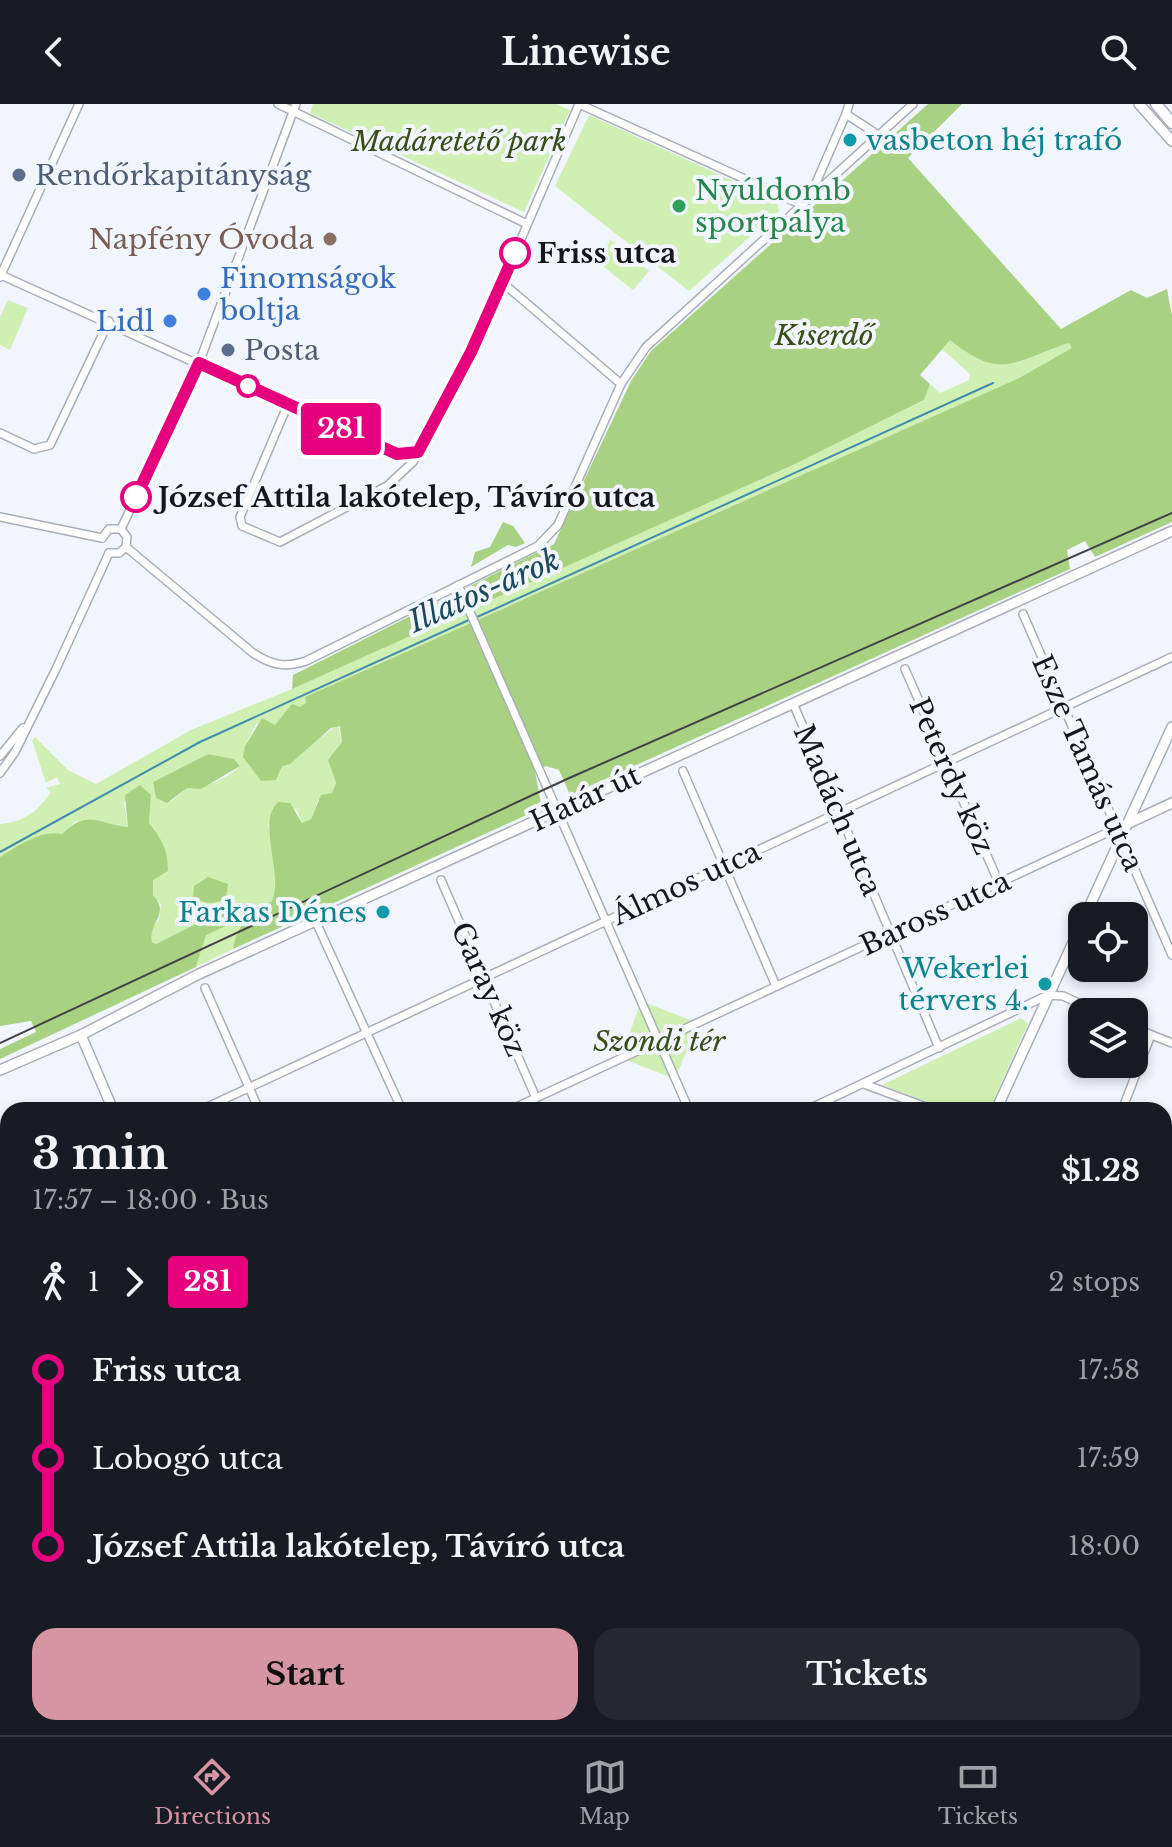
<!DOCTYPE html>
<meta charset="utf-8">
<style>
:root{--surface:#171b24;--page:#242831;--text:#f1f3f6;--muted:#9ea1a6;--line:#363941;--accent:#d695a3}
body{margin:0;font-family:"Libre Baskerville",serif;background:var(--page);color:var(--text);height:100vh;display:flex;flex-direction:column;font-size:30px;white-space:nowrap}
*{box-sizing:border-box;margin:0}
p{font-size:26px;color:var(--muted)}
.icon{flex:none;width:44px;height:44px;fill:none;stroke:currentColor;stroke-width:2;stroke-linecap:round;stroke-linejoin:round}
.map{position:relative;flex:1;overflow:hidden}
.drawer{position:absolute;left:0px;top:998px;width:1172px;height:634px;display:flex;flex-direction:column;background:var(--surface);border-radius:24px 24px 0 0;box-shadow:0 4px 12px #0003}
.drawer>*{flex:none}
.badge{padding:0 16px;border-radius:6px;font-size:28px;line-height:52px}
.tools{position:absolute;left:1068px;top:798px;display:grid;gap:16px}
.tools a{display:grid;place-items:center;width:80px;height:80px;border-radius:16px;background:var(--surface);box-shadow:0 4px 12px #0003;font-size:40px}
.map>.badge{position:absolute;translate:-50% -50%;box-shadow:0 0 0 4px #fff}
.legs{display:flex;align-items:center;gap:12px;height:88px;padding:0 32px;font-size:26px}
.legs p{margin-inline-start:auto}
.summary{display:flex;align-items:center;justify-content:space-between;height:136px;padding:0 32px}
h1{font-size:44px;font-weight:700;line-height:60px}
.action{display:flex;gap:16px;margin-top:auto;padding:16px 32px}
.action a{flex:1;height:92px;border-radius:24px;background:var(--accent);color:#111;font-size:32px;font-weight:700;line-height:92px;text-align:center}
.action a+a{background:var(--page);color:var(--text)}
ul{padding:0 32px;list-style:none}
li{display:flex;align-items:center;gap:28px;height:88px;font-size:30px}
li i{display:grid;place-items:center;width:12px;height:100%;margin:0 10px;background:currentColor}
li i::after{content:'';width:20px;height:20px;margin:-10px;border:6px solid;border-radius:50%;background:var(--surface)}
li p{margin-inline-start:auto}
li:first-child i{background:linear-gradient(#0000 50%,currentColor 0)}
li:last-child i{background:linear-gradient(currentColor 50%,#0000 0)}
header{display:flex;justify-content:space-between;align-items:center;height:104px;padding:0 32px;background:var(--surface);font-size:36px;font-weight:700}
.menu{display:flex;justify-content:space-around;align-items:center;height:112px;border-top:2px solid var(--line);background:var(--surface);font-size:22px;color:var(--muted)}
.menu a{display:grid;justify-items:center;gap:4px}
.menu .current{color:var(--accent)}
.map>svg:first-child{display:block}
</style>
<header><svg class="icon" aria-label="back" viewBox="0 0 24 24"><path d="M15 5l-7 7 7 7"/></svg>Linewise<svg class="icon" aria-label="search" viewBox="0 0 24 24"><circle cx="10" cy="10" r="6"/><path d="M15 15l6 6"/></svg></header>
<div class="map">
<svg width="1172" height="1631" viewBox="0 0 1172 1631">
<rect width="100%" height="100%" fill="#f1f5fd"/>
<g fill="#cff0b2" fill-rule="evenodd">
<polygon points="313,0 556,0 570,6 524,108 310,9"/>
<polygon points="589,11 777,97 779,107 689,187 555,82"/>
<polygon points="611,136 649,167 633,186 595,156"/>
<polygon points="8,196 28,204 10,246 0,241 0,213"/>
<path d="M950 236C1001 277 1013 258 1069 239L1073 244 1019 274 305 593 306 599 274 622 256 620 245 642 250 663 258 669 282 662 338 621 342 638 328 656 336 679 332 689 318 696 311 715 302 719 296 704 268 720 278 783 272 797C251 805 236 822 233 845L196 863 206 831 228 803 156 840 152 838 151 825 159 816 161 800 153 791V775C178 759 162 737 149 719L151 691 124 698 128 723 76 717 62 730 0 753V720C24 718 37 708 51 688L46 684 60 680 57 673 46 679 32 636 35 633 68 666 96 680 191 626 292 585 793 361 923 297 930 280 940 289 969 276 970 270 942 245ZM208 650 234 655 240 661C231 674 202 685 187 684L172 697 156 694 153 678Z"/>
<polygon points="641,897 698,919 675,975 621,954"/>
<polygon points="1021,914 1028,920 989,1006 949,1006 882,981"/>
</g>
<g fill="#a8d281">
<path d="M928 0H962L908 54 1061 225 1131 186 1147 194 1167 185 1172 212V418L1095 453 1085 437 1067 446 1070 465 570 691 559 666 546 662 535 668 542 704 233 845C236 822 251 805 272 797 284 768 256 719 278 698L290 699 302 719 311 715 321 691 332 689 336 679 328 656 342 638 340 622 331 624 290 660 282 662 276 676 261 677 243 653 245 642 262 614 275 621 292 600 300 603 306 599 305 593 1019 274 1072 244 1069 239C1012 258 1001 277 950 236L920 271 930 280 924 296 793 361 292 585 293 571 554 440 631 277 651 247Z"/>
<polygon points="503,418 513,422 525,439 516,443 508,441 471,463 475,448 490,443"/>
<polygon points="208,650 234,655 240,662 201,685 187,684 167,699 156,694 153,678"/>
<path d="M140 681 151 691 149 719C162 736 168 745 168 767L153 776V791C171 811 148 817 152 838L156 840 229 803 230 820 206 831 196 863 0 955V945L36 928 31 917 0 922V753C19 742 39 726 62 730 88 704 98 720 128 723L125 691Z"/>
<path d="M208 773 228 780 226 794C214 801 205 800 193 793L194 782Z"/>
</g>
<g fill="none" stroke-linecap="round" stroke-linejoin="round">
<g stroke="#438aad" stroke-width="2">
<polyline points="477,513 993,279"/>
<polyline points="0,748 200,638 471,515"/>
</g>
<g stroke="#a9adb7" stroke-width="10">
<g id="street">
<polyline points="278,0 527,120"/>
<polyline points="579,0 800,100"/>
<polyline points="849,0 846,10 878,31"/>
<polyline points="812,88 846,10"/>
<polyline points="1,171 397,350 418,348"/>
<polyline points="0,173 79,0"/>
<polyline points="503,179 621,280"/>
<polyline points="288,300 240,413 242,422 280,438 387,382 413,358 491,205 579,0"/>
<polyline points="0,329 34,345 50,341 109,217"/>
<polyline points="0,413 102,434"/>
<polyline points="121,425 199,259 296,0"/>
<polyline points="102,434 109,425 121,425"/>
<path d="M126 443 253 549C271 561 285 564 306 557L538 442 558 421 621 280 646 243 913 0"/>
<polyline points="109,449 119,449 126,443 127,433 121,425"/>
<polyline points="458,481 689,1006"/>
<polyline points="1023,510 1172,851"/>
<polyline points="905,565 999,779"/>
<polyline points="793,599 939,944"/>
<polyline points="0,652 23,624"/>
<polyline points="683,667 776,882"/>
<polyline points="0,669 15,648 56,565 109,449"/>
<polyline points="441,776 536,994"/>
<polyline points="316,818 402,1006"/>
<polyline points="205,884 259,1006"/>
<polyline points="1134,924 1172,939"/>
<polyline points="864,980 934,1006"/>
<polyline points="201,1006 1172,553"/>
<polyline points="510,1006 1128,719"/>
<polyline points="807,1006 1048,891 1063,892 1098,908"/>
<polyline points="1122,1006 1151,931"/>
<polyline points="1164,1091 1172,1094"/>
<polyline points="0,1100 8,1096"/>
<polyline points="0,1107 8,1109"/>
<polyline points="1164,1199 1172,1195"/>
<polyline points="0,1236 8,1232"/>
<polyline points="1164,1316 1172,1319"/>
<polyline points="1164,1444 1172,1447"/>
<polyline points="1164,1479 1172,1457"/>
<polyline points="0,1501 8,1519"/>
<polyline points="0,1542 8,1539"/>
<polyline points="1164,1551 1172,1547"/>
<polyline points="55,1624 58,1631"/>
<polyline points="242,1624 245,1631"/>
<polyline points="523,1624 545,1631"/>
<polyline points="913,1624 933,1631"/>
<polyline points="957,1624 960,1631"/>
<polyline points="1079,1624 1082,1631"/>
<polyline points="4,1631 19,1624"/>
<polyline points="170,1631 176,1624"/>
<polyline points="328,1631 331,1624"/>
<polyline points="583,1631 586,1624"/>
<polyline points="970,1631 972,1624"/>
<polyline points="991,1631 1006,1624"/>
</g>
</g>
<g stroke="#a9adb7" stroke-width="12">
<g id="secondary">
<polyline points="1139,0 1172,37"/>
<polyline points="1129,719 1172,699"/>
<polyline points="1085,812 1172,623"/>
<polyline points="81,931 113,1006"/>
<polyline points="0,966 81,931 199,870 1172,427"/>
<polyline points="996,1006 1082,819"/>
<polyline points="384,1624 387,1631"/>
<polyline points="713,1631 716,1624"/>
</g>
</g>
<g stroke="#a9adb7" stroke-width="13">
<g id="primary">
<polyline points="1156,0 1172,19"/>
<polyline points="0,1435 8,1453"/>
<polyline points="0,1469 8,1487"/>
<polyline points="70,1624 74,1631"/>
<polyline points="86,1624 89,1631"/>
</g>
</g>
<use href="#street" stroke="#fff" stroke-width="7"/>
<use href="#secondary" stroke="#fff" stroke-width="9"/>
<use href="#primary" stroke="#fff" stroke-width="10"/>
<polyline stroke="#414348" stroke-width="2" points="0,939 567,675 1172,409"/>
</g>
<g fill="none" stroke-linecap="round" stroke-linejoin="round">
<g stroke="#fff" stroke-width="18">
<polyline id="line-1" points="136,393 199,259 397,350 418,348 471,248 515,149"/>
</g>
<use href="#line-1" stroke="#e6007e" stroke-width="12"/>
</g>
<g fill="#0f9aa8" stroke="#f1f5fd" stroke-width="3">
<circle cx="850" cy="36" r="8"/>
<circle cx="383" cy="808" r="8"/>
<circle cx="1045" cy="880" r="8"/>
</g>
<g fill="#5c6f8a" stroke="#f1f5fd" stroke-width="3">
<circle cx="19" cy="71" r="8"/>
<circle cx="228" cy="246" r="8"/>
</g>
<circle fill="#2e9e5b" stroke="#f1f5fd" stroke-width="3" cx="679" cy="102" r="8"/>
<circle fill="#8d6e63" stroke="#f1f5fd" stroke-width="3" cx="330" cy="135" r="8"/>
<g fill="#fff" stroke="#e6007e" stroke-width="4">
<circle cx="515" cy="149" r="14"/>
<circle cx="248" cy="282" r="10"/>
<circle cx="136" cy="393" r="14"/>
</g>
<g fill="#3f7fe0" stroke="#f1f5fd" stroke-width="3">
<circle cx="204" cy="190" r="8"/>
<circle cx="170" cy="217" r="8"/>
</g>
<g text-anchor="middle" stroke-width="8" stroke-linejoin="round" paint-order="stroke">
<g font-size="28" fill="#0d838f" stroke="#f1f5fd" text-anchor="end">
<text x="866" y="46" text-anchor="start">vasbeton héj trafó</text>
<text x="367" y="818">Farkas Dénes</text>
<text x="1029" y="874">Wekerlei<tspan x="1029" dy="32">térvers 4.</tspan></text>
</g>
<g font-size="28" font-style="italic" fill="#354f17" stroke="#f1f5fd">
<text x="459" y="47">Madáretető park</text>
<text x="824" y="241">Kiserdő</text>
<text x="659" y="947">Szondi tér</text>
</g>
<g font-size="28" fill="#4e5e75" stroke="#f1f5fd" text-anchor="start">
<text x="35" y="81">Rendőrkapitányság</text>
<text x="244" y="256">Posta</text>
</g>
<g font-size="28" fill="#27864d" stroke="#f1f5fd" text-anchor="start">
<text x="695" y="96">Nyúldomb<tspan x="695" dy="32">sportpálya</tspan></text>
</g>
<g font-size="28" fill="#785e54" stroke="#f1f5fd" text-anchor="end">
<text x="314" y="145">Napfény Óvoda</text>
</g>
<g font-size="28" font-weight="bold" fill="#16171b" stroke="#f1f5fd" text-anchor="start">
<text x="537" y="159">Friss utca</text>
<text x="158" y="403">József Attila lakótelep, Távíró utca</text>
</g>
<g font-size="28" fill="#366cbe" stroke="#f1f5fd" text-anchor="start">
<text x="220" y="184">Finomságok<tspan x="220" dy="32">boltja</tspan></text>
<text x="154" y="227" text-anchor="end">Lidl</text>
</g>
<g font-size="28" fill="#16171b" stroke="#f1f5fd">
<text transform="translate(1088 659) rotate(66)" y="10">Esze Tamás utca</text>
<text transform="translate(952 672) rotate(66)" y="10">Peterdy köz</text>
<text transform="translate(585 694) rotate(-25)" y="10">Határ út</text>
<text transform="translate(838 706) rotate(67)" y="10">Madách utca</text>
<text transform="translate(686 779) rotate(-25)" y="10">Álmos utca</text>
<text transform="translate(935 809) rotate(-25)" y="10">Baross utca</text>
<text transform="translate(489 885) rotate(66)" y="10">Garay köz</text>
</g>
<g font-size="30" font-style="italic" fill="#1d485c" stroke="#f1f5fd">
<text transform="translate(484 487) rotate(-24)" y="10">Illatos-árok</text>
</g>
</g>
</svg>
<div class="tools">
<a><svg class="icon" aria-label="locate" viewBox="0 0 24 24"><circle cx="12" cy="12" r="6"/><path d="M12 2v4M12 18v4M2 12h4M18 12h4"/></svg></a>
<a><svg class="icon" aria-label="layers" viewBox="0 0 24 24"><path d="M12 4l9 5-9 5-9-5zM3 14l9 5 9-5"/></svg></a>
</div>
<b class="badge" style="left:341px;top:325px;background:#e6007e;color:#fff">281</b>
<section class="drawer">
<div class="summary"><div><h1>3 min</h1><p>17:57 – 18:00 · Bus</p></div><b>$1.28</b></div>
<div class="legs"><svg class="icon" aria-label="walk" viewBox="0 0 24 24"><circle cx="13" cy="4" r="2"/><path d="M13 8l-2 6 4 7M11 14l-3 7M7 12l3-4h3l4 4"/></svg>1<svg class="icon" aria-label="forward" viewBox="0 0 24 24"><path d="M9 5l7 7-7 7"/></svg><b class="badge" style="background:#e6007e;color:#fff">281</b><p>2 stops</p></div>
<ul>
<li><i style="color:#e6007e"></i><b>Friss utca</b><p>17:58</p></li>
<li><i style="color:#e6007e"></i><span>Lobogó utca</span><p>17:59</p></li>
<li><i style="color:#e6007e"></i><b>József Attila lakótelep, Távíró utca</b><p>18:00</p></li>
</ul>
<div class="action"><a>Start</a><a>Tickets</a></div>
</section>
</div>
<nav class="menu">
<a class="current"><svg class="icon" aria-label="directions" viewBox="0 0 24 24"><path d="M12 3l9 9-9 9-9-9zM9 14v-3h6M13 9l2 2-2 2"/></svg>Directions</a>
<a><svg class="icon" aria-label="map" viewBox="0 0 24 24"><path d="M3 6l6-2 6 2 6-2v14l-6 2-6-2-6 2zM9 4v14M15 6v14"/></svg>Map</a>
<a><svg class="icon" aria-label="tickets" viewBox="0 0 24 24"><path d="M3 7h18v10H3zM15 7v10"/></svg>Tickets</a>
</nav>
